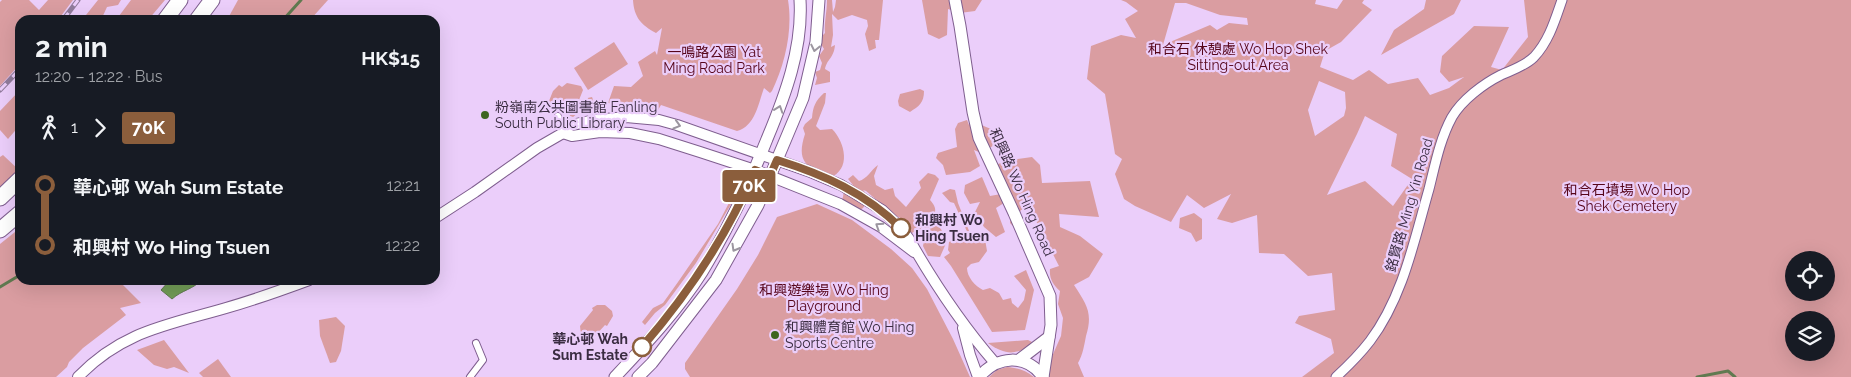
<!DOCTYPE html>
<meta charset="utf-8">
<style>
:root{--surface:#171b24;--page:#20242c;--text:#f1f3f6;--muted:#9ea1a6}
body{margin:0;font-family:Raleway,"Noto Sans TC",sans-serif;background:var(--page);color:var(--text);height:100vh;display:flex;flex-direction:column;font-size:19px;white-space:nowrap}
*{box-sizing:border-box;margin:0}
p{font-size:16px;color:var(--muted)}
.icon{flex:none;width:28px;height:28px;fill:none;stroke:currentColor;stroke-width:2;stroke-linecap:round;stroke-linejoin:round}
.map{position:relative;flex:1;overflow:hidden}
.drawer{position:absolute;left:15px;top:15px;width:425px;height:270px;display:flex;flex-direction:column;background:var(--surface);border-radius:15px;box-shadow:0 5px 20px #0002}
.drawer>*{flex:none}
.badge{padding:0 10px;border-radius:4px;font-size:18px;line-height:32px}
.controls{position:absolute;left:1785px;top:251px;display:grid;gap:10px}
.controls a{display:grid;place-items:center;width:50px;height:50px;border-radius:50%;background:var(--surface);box-shadow:0 5px 20px #0002;font-size:25px}
.map>.badge{position:absolute;translate:-50% -50%;box-shadow:0 0 0 2px #fff}
.legs{display:flex;align-items:center;gap:8px;height:55px;padding:0 20px;font-size:16px}
.legs p{margin-inline-start:auto}
.summary{display:flex;align-items:center;justify-content:space-between;height:85px;padding:0 20px}
h1{font-size:28px;font-weight:700;line-height:38px}
ul{padding:0 20px;list-style:none}
li{display:flex;align-items:center;gap:18px;height:60px;font-size:19px}
li i{display:grid;place-items:center;width:8px;height:100%;margin:0 6px;background:currentColor}
li i::after{content:'';width:12px;height:12px;margin:-6px;border:4px solid;border-radius:50%;background:var(--surface)}
li p{margin-inline-start:auto}
li:first-child i{background:linear-gradient(#0000 50%,currentColor 0)}
li:last-child i{background:linear-gradient(currentColor 50%,#0000 0)}
.map>svg:first-child{display:block}
</style>
<div class="map">
<svg width="1851" height="377" viewBox="0 0 1851 377">
<rect width="100%" height="100%" fill="#ebcefa"/>
<g fill="#da9da1" fill-rule="evenodd">
<polygon points="2,0 29,0 39,10 48,0 73,0 58,20 20,20 20,64 0,86 0,2"/>
<polygon points="98,0 121,0 118,5 107,7 101,20 82,20"/>
<polygon points="131,0 165,0 148,20 116,20"/>
<polygon points="238,0 328,0 310,20 227,20"/>
<path d="M633 0H788C793 30 785 64 772 91L770 93 764 88C758 105 755 126 737 131L661 105 658 110 608 103 614 86 631 87 643 76 638 62 655 51 657 55 662 28 656 33C641 25 634 17 633 0Z"/>
<path d="M827 0H832L833 12 835 7 836 0H883L879 40H875L876 48 869 51 865 34 868 26 867 20 852 15 838 20 832 14 833 35 831 47 835 45C834 58 827 59 825 69L830 72V82L815 85 817 78 815 72 820 70 822 63 819 56 824 49 821 44 822 36 825 33C824 22 827 12 827 0Z"/>
<polygon points="922,0 982,0 975,11 960,13 948,9 947,35 939,39 928,34"/>
<path d="M1121 0H1316L1315 4 1337 9 1343 0H1364L1362 3 1372 10 1341 42 1325 51 1320 67 1353 80 1369 70 1388 84 1418 78 1430 95 1449 88 1464 77 1449 82 1440 72 1442 56 1474 26 1509 27 1491 67 1502 70 1528 37 1524 0H1851V377H1302L1334 353 1331 339 1295 323 1299 316 1335 310 1332 273 1308 276 1284 254 1259 253 1257 215 1232 223 1217 219 1231 194 1204 208 1187 195 1171 222 1135 206 1124 199 1115 174 1122 159 1115 154 1105 94 1087 79 1091 46 1121 35 1136 38 1125 19 1138 11 1126 2ZM1175 3H1186L1220 15 1247 18 1248 25 1229 23 1217 30 1210 25 1163 45ZM1319 81 1345 92 1346 108 1344 116 1315 136 1308 110ZM1365 116 1397 134 1391 166 1412 179 1393 206 1365 181 1327 195 1357 134ZM1794 260H1826V292H1794ZM1794 320H1826V352H1794Z"/>
<polygon points="1426,0 1461,0 1454,14 1381,55 1394,30 1424,9"/>
<polygon points="614,42 628,64 588,90 574,68"/>
<polygon points="567,83 581,86 583,90 579,100 592,97 595,105 584,108 573,117 556,110 549,101 553,91 559,85 562,87"/>
<path d="M920 89 924 91C924 103 919 106 910 112L899 106 898 101 900 94Z"/>
<polygon points="20,90 20,125 8,139 0,130 0,111"/>
<path d="M824 93H826L825 103 816 126 820 130 832 129C845 142 852 170 829 178 806 167 796 161 805 134L803 128 805 124 812 118C813 107 815 101 824 93Z"/>
<path d="M967 120 969 125 971 121C980 123 991 131 1000 131L1001 141 981 153 974 150 980 166 970 172 946 175 943 165 936 158 938 153 957 147 955 129 958 123Z"/>
<polygon points="3,155 20,171 0,187 0,157"/>
<path d="M1032 157 1040 165 1042 183 1090 181 1099 217 1059 214 1060 227 1080 236 1103 254 1089 277 1074 285C1087 305 1093 313 1086 336 1084 346 1083 354 1078 363L1084 377H1043L1061 336 1063 318 1058 304 1060 291C1053 285 1049 278 1050 269L1059 266 1029 207 1021 210 1013 226 1010 223 1011 215 1004 203 996 208 1005 232 996 237 984 227 975 212 980 202 970 204 964 193 965 185 982 177 990 196 1001 194 993 177 998 164 1010 160Z"/>
<path d="M878 165 874 176 876 185 885 190 893 188 895 196 906 207 921 188 919 182 928 173 935 175 939 179 930 200C936 207 936 209 934 217 938 226 944 232 947 241L940 257 928 256 923 246 926 230 919 229 912 233 902 219 893 214 866 191 863 190 870 198 863 208 852 216 838 209 843 197 845 183 853 185 848 179 853 175 859 181C867 179 871 170 878 165Z"/>
<path d="M950 189 955 190 958 203 973 241 978 237 985 239 987 251 979 262 971 264 967 268C967 277 975 286 983 290L990 288 999 293 1003 300 1011 298 1012 303 1018 308 1024 300 1026 290 1014 276 1026 270 1034 290 1025 330 992 332 951 266 944 257 950 253 948 250 949 242 959 237 964 241 969 236 954 203 950 202 942 193Z"/>
<polygon points="731,199 733,201 696,263 665,305 655,313 645,325 642,322 653,308 663,303 678,282 718,224"/>
<polygon points="817,204 852,220 891,249 912,268 927,289 953,339 970,377 690,377 685,369 685,363 737,289 758,255 777,217"/>
<polygon points="1194,213 1202,219 1202,239 1196,242 1191,233 1179,228 1180,218"/>
<polygon points="20,228 20,280 118,280 141,303 120,308 126,315 83,348 69,362 67,367 56,377 0,377 0,244"/>
<polygon points="597,305 605,305 612,311 613,316 607,326 605,325 594,337 588,339 581,335 580,326 593,310 592,308"/>
<polygon points="336,317 345,326 341,351 336,362 330,363 320,336 319,320"/>
<polygon points="164,340 189,373 174,367 167,369 154,365 137,350"/>
<path d="M1028 340 1034 343C1017 355 1006 356 988 343Z"/>
<polygon points="218,359 231,377 203,377 199,373"/>
<path d="M1007 367C1018 368 1025 370 1034 377H989L997 370Z"/>
</g>
<path fill="#719b56" stroke="#607a50" d="M170 280H201C194 289 182 290 172 299L161 290Z"/>
<g fill="none" stroke-linecap="round" stroke-linejoin="round">
<g stroke="#607a50" stroke-width="3">
<polyline points="283,20 301,0"/>
<polyline points="0,287 20,275"/>
<polyline points="1697,377 1728,371 1735,377"/>
</g>
<g stroke="#7f5e8f" stroke-width="8">
<g id="pedestrian">
<polyline points="558,116 563,133"/>
<polyline points="470,377 483,360 476,343"/>
</g>
</g>
<g stroke="#7f5e8f" stroke-width="11">
<path id="minor" d="M1336 377C1348 366 1360 354 1370 341 1403 297 1414 241 1429 189 1435 165 1440 139 1452 117 1462 100 1483 84 1501 75 1512 70 1525 66 1534 57 1549 41 1555 20 1562 0"/>
</g>
<g stroke="#7f5e8f" stroke-width="12">
<g id="tertiary">
<polyline points="563,133 572,136 600,132 630,133 659,139 700,152 755,170 840,204 881,227 914,252"/>
<path d="M435 218 475 192 537 148 563 133 571 125 595 120 626 117 659 120 677 125 808 171 841 185 882 210 901 228 909 239C934 283 962 325 995 363"/>
<polyline points="963,328 970,355 978,377"/>
<path d="M78 377C122 331 168 325 226 308 254 300 282 290 309 280"/>
</g>
</g>
<g stroke="#7f5e8f" stroke-width="13">
<g id="secondary">
<polyline points="955,0 960,26 973,112 979,138 1014,213 1050,296 1051,325 1043,377"/>
<polyline points="1019,360 1049,337"/>
<path d="M615 377C645 345 678 310 702 272 728 229 749 185 767 139 785 96 803 48 800 0"/>
<polyline points="638,377 652,363 716,280 758,205 803,98 816,42 819,0"/>
<path d="M979 377C997 356 1026 353 1043 377"/>
</g>
</g>
<g stroke="#7f5e8f" stroke-width="17">
<g id="motorway">
<polyline points="165,20 180,0"/>
<polyline points="197,20 212,0"/>
<polyline points="0,198 20,179"/>
<polyline points="0,230 20,213"/>
</g>
</g>
<use href="#pedestrian" stroke="#fff" stroke-width="6"/>
<use href="#minor" stroke="#fff" stroke-width="9"/>
<use href="#tertiary" stroke="#fff" stroke-width="10"/>
<use href="#secondary" stroke="#fff" stroke-width="11"/>
<use href="#motorway" stroke="#fff" stroke-width="15"/>
<g stroke="#917c9c" stroke-width="5">
<g id="rail">
<polyline points="63,20 78,0"/>
<polyline points="0,90 20,69"/>
</g>
</g>
<use href="#rail" stroke="#ebcefa" stroke-width="3" stroke-dasharray="9" stroke-linecap="butt"/>
</g>
<defs><path id="oneway-chevron" d="M-2-3.5L2.5 0L-2 3.5" fill="none" stroke-width="1.6" stroke-linecap="round" stroke-linejoin="round" transform="scale(1.25)"/></defs>
<g stroke="#9c96a0">
<use href="#oneway-chevron" transform="translate(815 48) rotate(102)"/>
<use href="#oneway-chevron" transform="translate(779 109) rotate(-71)"/>
<use href="#oneway-chevron" transform="translate(677 125) rotate(17)"/>
<use href="#oneway-chevron" transform="translate(879 226) rotate(-147)"/>
<use href="#oneway-chevron" transform="translate(735 248) rotate(120)"/>
</g>
<g fill="none" stroke-linecap="round" stroke-linejoin="round">
<g stroke="#fff" stroke-width="11">
<path id="line-1" d="M642 347C689 293 727 236 755 170L770 176 777 160C825 175 865 193 901 228"/>
</g>
<use href="#line-1" stroke="#8b5e3c" stroke-width="8"/>
</g>
<g fill="#3e6520" stroke="#ebcefa" stroke-width="2">
<circle cx="485" cy="115" r="5"/>
<circle cx="775" cy="335" r="5"/>
</g>
<g fill="#fff" stroke="#8b5e3c" stroke-width="2.5">
<circle cx="901" cy="228" r="9"/>
<circle cx="642" cy="347" r="9"/>
</g>
<g text-anchor="middle" stroke-width="4.5" stroke-linejoin="round" paint-order="stroke">
<g font-size="14" fill="#56051a" stroke="#ebcefa">
<text x="1238" y="54">和合石 休憩處 Wo Hop Shek<tspan x="1238" dy="16">Sitting-out Area</tspan></text>
<text x="714" y="57">一鳴路公園 Yat<tspan x="714" dy="16">Ming Road Park</tspan></text>
<text x="1627" y="195">和合石墳場 Wo Hop<tspan x="1627" dy="16">Shek Cemetery</tspan></text>
<text x="824" y="295">和興遊樂場 Wo Hing<tspan x="824" dy="16">Playground</tspan></text>
</g>
<g font-size="14" fill="#3a2c41" stroke="#ebcefa" text-anchor="start">
<text x="495" y="112">粉嶺南公共圖書館 Fanling<tspan x="495" dy="16">South Public Library</tspan></text>
<text x="785" y="332">和興體育館 Wo Hing<tspan x="785" dy="16">Sports Centre</tspan></text>
</g>
<g font-size="14" fill="#3a2c41" stroke="#ebcefa">
<text transform="translate(1022 192) rotate(66)" y="5">和興路 Wo Hing Road</text>
<text transform="translate(1409 205) rotate(-74)" y="5">銘賢路 Ming Yin Road</text>
</g>
<g font-size="14" font-weight="bold" fill="#3a2c41" stroke="#ebcefa" text-anchor="start">
<text x="915" y="225">和興村 Wo<tspan x="915" dy="16">Hing Tsuen</tspan></text>
<text x="628" y="344" text-anchor="end">華心邨 Wah<tspan x="628" dy="16">Sum Estate</tspan></text>
</g>
</g>
</svg>
<div class="controls">
<a><svg class="icon" aria-label="locate" viewBox="0 0 24 24"><circle cx="12" cy="12" r="6"/><path d="M12 2v4M12 18v4M2 12h4M18 12h4"/></svg></a>
<a><svg class="icon" aria-label="layers" viewBox="0 0 24 24"><path d="M12 4l9 5-9 5-9-5zM3 14l9 5 9-5"/></svg></a>
</div>
<b class="badge" style="left:749px;top:186px;background:#8b5e3c;color:#fff">70K</b>
<section class="drawer">
<div class="summary"><div><h1>2 min</h1><p>12:20 – 12:22 · Bus</p></div><b>HK$15</b></div>
<div class="legs"><svg class="icon" aria-label="walk" viewBox="0 0 24 24"><circle cx="13" cy="4" r="2"/><path d="M13 8l-2 6 4 7M11 14l-3 7M7 12l3-4h3l4 4"/></svg>1<svg class="icon" aria-label="forward" viewBox="0 0 24 24"><path d="M9 5l7 7-7 7"/></svg><b class="badge" style="background:#8b5e3c;color:#fff">70K</b></div>
<ul>
<li><i style="color:#8b5e3c"></i><b>華心邨 Wah Sum Estate</b><p>12:21</p></li>
<li><i style="color:#8b5e3c"></i><b>和興村 Wo Hing Tsuen</b><p>12:22</p></li>
</ul>
</section>
</div>
